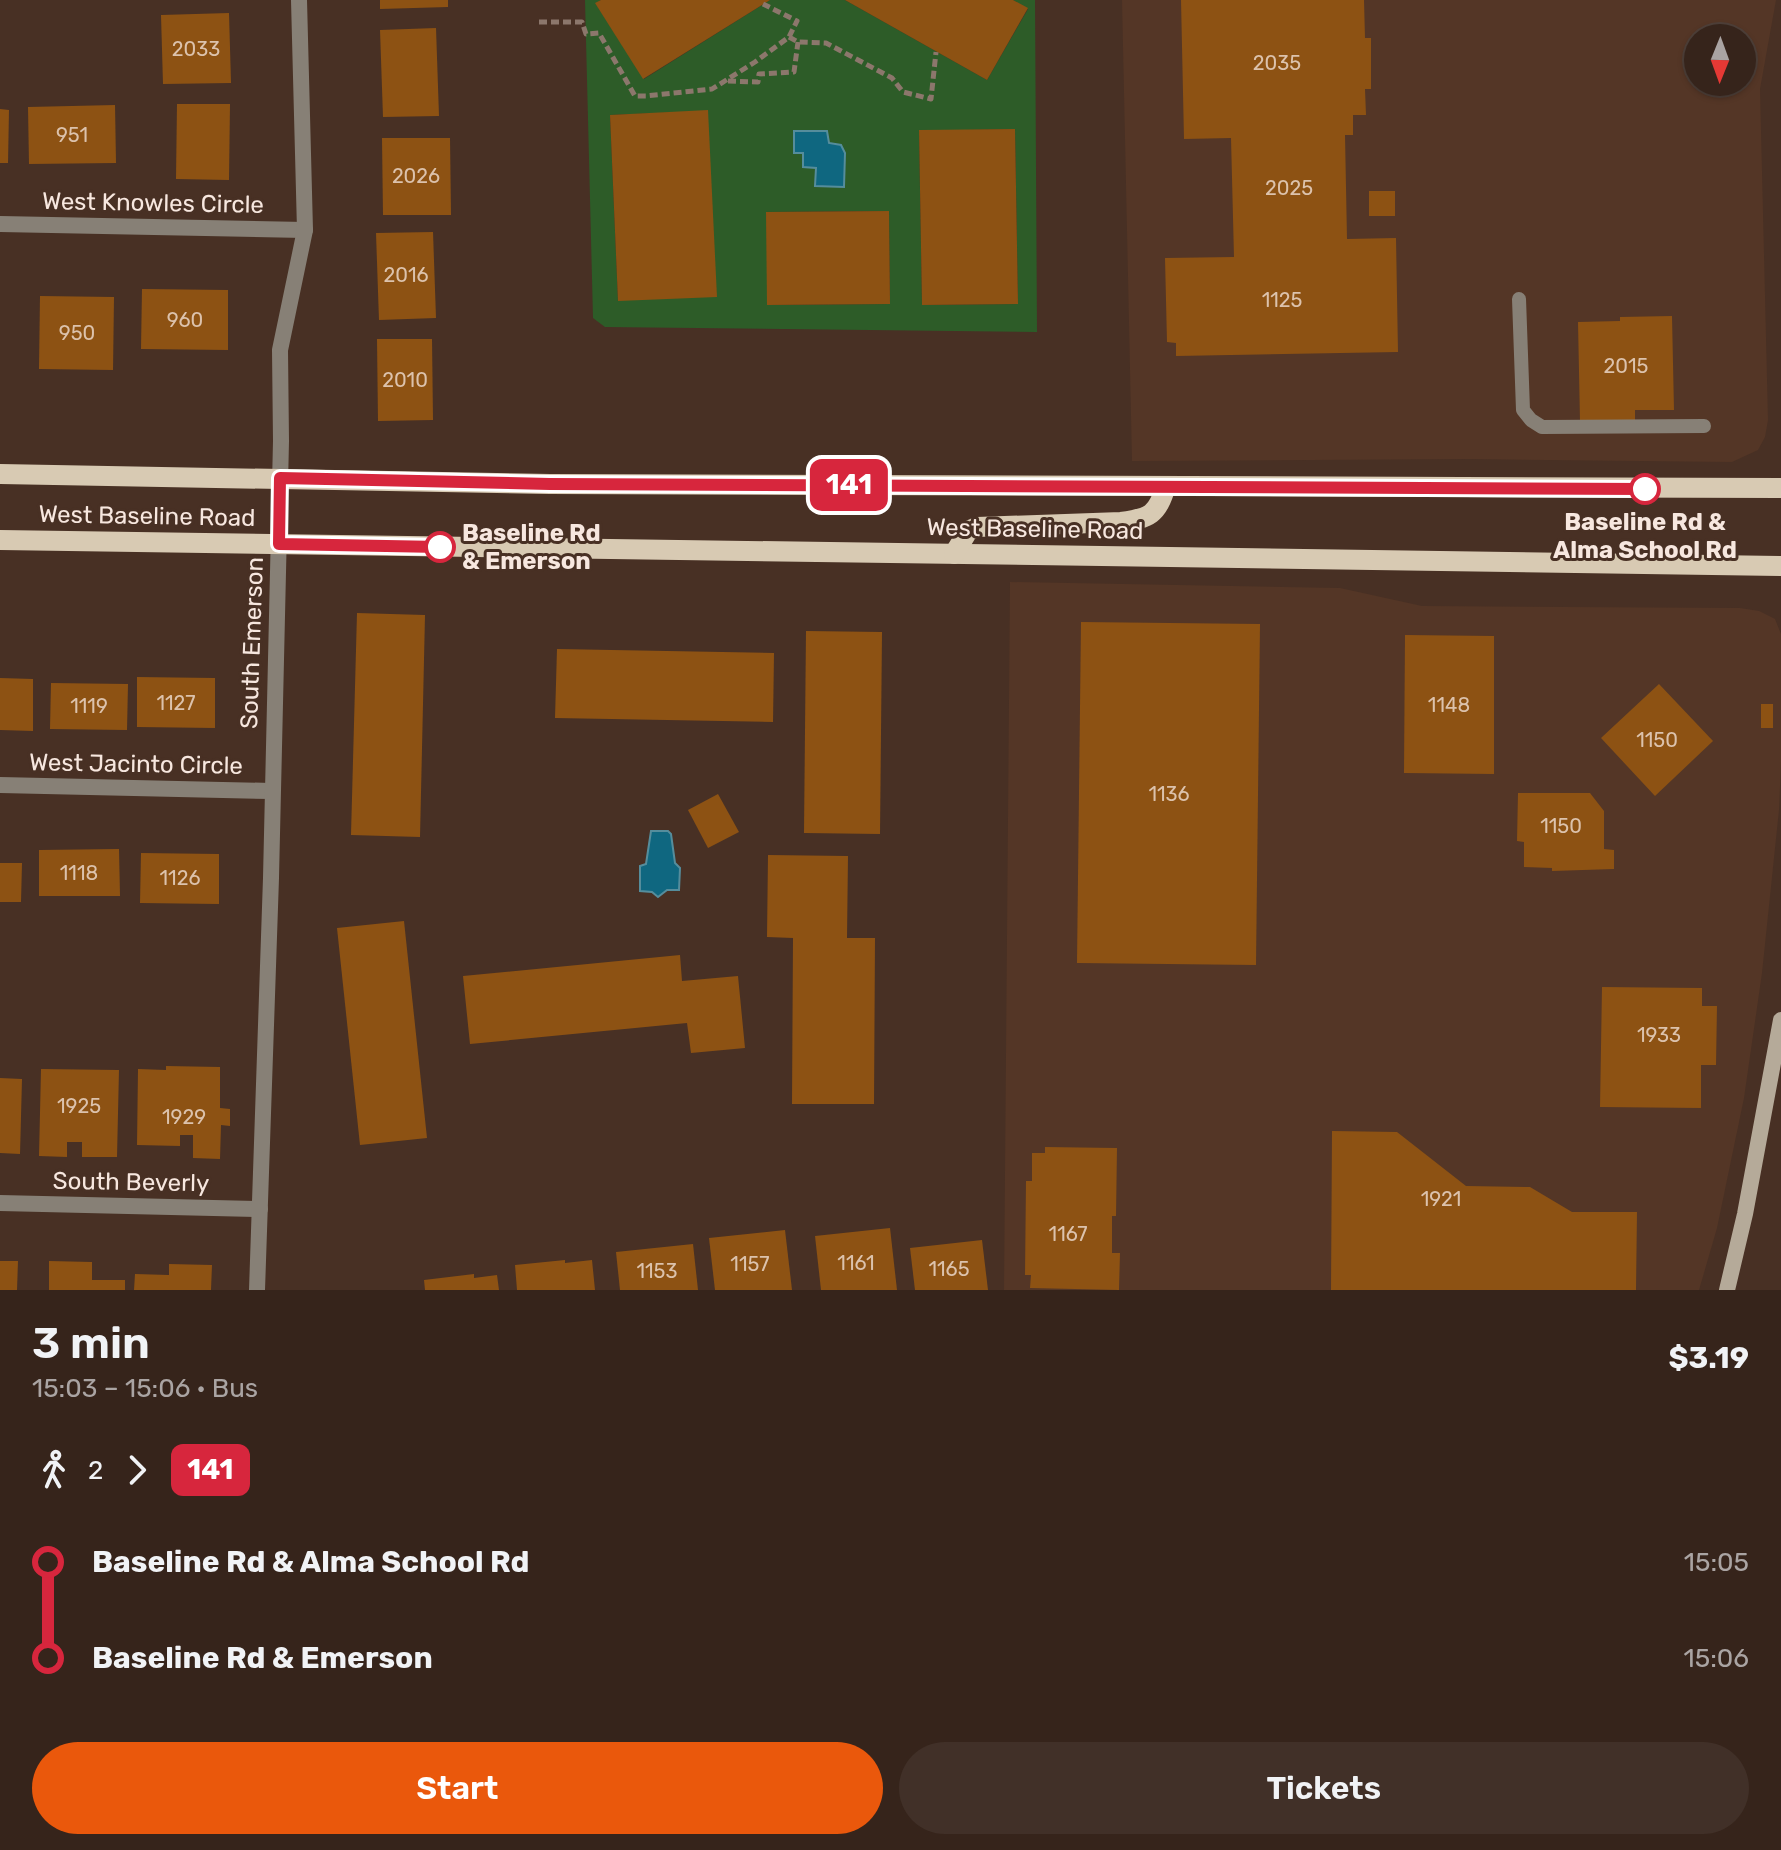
<!DOCTYPE html>
<meta charset="utf-8">
<style>
:root{--surface:#36241b;--page:#413028;--text:#f1f3f6;--muted:#aaa4a3;--line:#50413a;--accent:#ea580c}
body{margin:0;font-family:Rubik,sans-serif;background:var(--page);color:var(--text);height:100vh;display:flex;flex-direction:column;font-size:30px;white-space:nowrap}
*{box-sizing:border-box;margin:0}
p{font-size:26px;color:var(--muted)}
.icon{flex:none;width:44px;height:44px;fill:none;stroke:currentColor;stroke-width:2;stroke-linecap:round;stroke-linejoin:round}
.map{position:relative;height:1290px;overflow:hidden}
.panel{display:flex;flex-direction:column;background:var(--surface);flex:1}
.panel>*{flex:none}
.badge{padding:0 16px;border-radius:12px;font-size:28px;line-height:52px}
.needle{width:52px;rotate:181deg}
.fabs{position:absolute;left:1684px;top:24px;display:grid;gap:16px}
.fabs a{display:grid;place-items:center;width:72px;height:72px;border-radius:50%;background:var(--surface);box-shadow:0 2px 6px #0004,0 0 0 2px var(--line);font-size:40px}
.map>.badge{position:absolute;translate:-50% -50%;box-shadow:0 0 0 4px #fff}
.legs{display:flex;align-items:center;gap:12px;height:88px;padding:0 32px;font-size:26px}
.legs p{margin-inline-start:auto}
.overview{display:flex;align-items:center;justify-content:space-between;height:136px;padding:0 32px}
h1{font-size:44px;font-weight:600;line-height:60px}
.button{display:flex;gap:16px;margin-top:auto;padding:16px 32px}
.button a{flex:1;height:92px;border-radius:48px;background:var(--accent);color:#fff;font-size:32px;font-weight:600;line-height:92px;text-align:center}
.button a+a{background:var(--page);color:var(--text)}
ul{padding:0 32px;list-style:none}
li{display:flex;align-items:center;gap:28px;height:96px;font-size:30px}
li i{display:grid;place-items:center;width:12px;height:100%;margin:0 10px;background:currentColor}
li i::after{content:'';width:20px;height:20px;margin:-10px;border:6px solid;border-radius:50%;background:var(--surface)}
li p{margin-inline-start:auto}
li:first-child i{background:linear-gradient(#0000 50%,currentColor 0)}
li:last-child i{background:linear-gradient(currentColor 50%,#0000 0)}
.map>svg:first-child{display:block}
</style>
<div class="map">
<svg width="1781" height="1290" viewBox="0 0 1781 1290">
<rect width="100%" height="100%" fill="#483024"/>
<g fill="#543626" fill-rule="evenodd">
<path d="M1122 0H1776L1760 89 1768 420 1765 437 1758 450 1732 462 1469 459 1132 461ZM1698 38H1742V82H1698Z"/>
<polygon points="1010,582 1340,588 1422,606 1740,608 1759,611 1775,619 1781,634 1781,762 1779,810 1762,973 1744,1098 1717,1228 1699,1290 1004,1290"/>
</g>
<path fill="#2d5c28" fill-rule="evenodd" d="M585 0H601L596 4 644 79 770 0H845L987 80 1028 9 1013 0H1035L1037 332 605 327 593 318ZM708 111 618 301 610 115ZM1015 129 1018 304 922 305 919 131ZM889 211 890 304 768 305 767 212Z"/>
<g fill="#0f6780" stroke="#558d9c" stroke-width="2">
<polygon points="794,131 827,131 829,143 841,145 845,153 844,187 815,186 816,168 803,167 803,153 794,153"/>
<polygon points="651,831 668,831 671,834 675,863 680,868 679,890 667,890 658,897 652,892 640,891 640,866 646,864"/>
</g>
<g fill="#8d5213">
<polygon points="380,0 448,0 448,7 380,9"/>
<polygon points="601,0 770,0 643,79 595,3"/>
<polygon points="845,0 1013,0 1028,8 987,80"/>
<polygon points="1181,0 1364,0 1365,38 1371,38 1371,89 1365,89 1366,115 1353,115 1353,135 1345,135 1347,239 1396,238 1398,352 1176,356 1176,343 1167,342 1165,258 1234,257 1231,138 1184,139"/>
<polygon points="229,13 231,83 163,84 161,15"/>
<polygon points="436,28 439,116 383,117 380,30"/>
<polygon points="177,104 230,104 229,180 176,179"/>
<polygon points="115,105 116,163 29,164 28,107"/>
<polygon points="0,109 9,110 8,163 0,163"/>
<polygon points="708,110 717,297 618,301 610,115"/>
<polygon points="1015,129 1018,304 922,305 919,130"/>
<polygon points="382,138 450,138 451,215 383,215"/>
<rect x="1369" y="191" width="26" height="25"/>
<polygon points="889,211 890,304 767,305 766,212"/>
<polygon points="433,232 436,318 379,320 376,233"/>
<polygon points="142,289 228,290 228,350 141,349"/>
<polygon points="40,296 114,297 113,370 39,369"/>
<polygon points="1672,316 1674,410 1635,410 1635,420 1580,421 1578,322 1620,321 1620,317"/>
<polygon points="377,339 432,339 433,420 378,421"/>
<polygon points="357,613 425,615 420,837 351,835"/>
<polygon points="1081,622 1260,624 1256,965 1077,963"/>
<polygon points="806,631 882,632 880,834 804,833"/>
<polygon points="1405,635 1494,636 1494,774 1404,773"/>
<polygon points="557,649 774,653 773,722 555,718"/>
<polygon points="137,677 215,678 215,728 137,727"/>
<polygon points="0,678 33,679 33,731 0,730"/>
<polygon points="51,683 128,684 127,730 50,729"/>
<polygon points="1659,684 1713,741 1655,796 1601,738"/>
<rect x="1761" y="704" width="12" height="24"/>
<polygon points="1518,793 1590,793 1604,811 1604,849 1614,850 1614,869 1552,871 1552,868 1524,867 1524,842 1517,841"/>
<polygon points="718,794 739,832 708,848 688,810"/>
<polygon points="119,849 120,896 39,896 39,850"/>
<polygon points="141,853 219,854 219,904 140,903"/>
<polygon points="768,855 848,856 847,938 875,938 874,1104 792,1104 793,938 767,937"/>
<polygon points="0,863 22,863 21,902 0,902"/>
<polygon points="404,921 427,1138 360,1145 337,928"/>
<polygon points="680,955 682,981 738,976 745,1048 691,1053 687,1023 470,1044 463,976"/>
<polygon points="1602,987 1702,988 1702,1006 1717,1006 1716,1065 1701,1065 1701,1108 1600,1107"/>
<polygon points="166,1066 220,1067 220,1108 230,1109 230,1126 221,1125 220,1159 193,1158 193,1135 180,1135 180,1146 137,1145 138,1069 166,1070"/>
<polygon points="41,1069 119,1070 117,1157 82,1157 82,1142 67,1142 67,1157 39,1156"/>
<polygon points="0,1078 22,1079 20,1154 0,1153"/>
<polygon points="1332,1131 1397,1132 1466,1186 1530,1187 1572,1212 1637,1212 1636,1290 1331,1290"/>
<polygon points="1045,1147 1117,1148 1116,1216 1112,1216 1112,1253 1120,1253 1119,1290 1030,1288 1031,1275 1025,1275 1026,1181 1032,1181 1032,1153 1045,1153"/>
<polygon points="890,1228 897,1290 821,1290 815,1236"/>
<polygon points="785,1230 792,1290 715,1290 709,1238"/>
<polygon points="982,1240 988,1290 915,1290 910,1248"/>
<polygon points="693,1244 698,1290 620,1290 616,1252"/>
<polygon points="565,1260 565,1263 592,1260 595,1290 517,1290 515,1265"/>
<polygon points="0,1261 18,1261 17,1290 0,1290"/>
<polygon points="49,1261 92,1262 92,1280 125,1280 125,1290 49,1290"/>
<polygon points="169,1264 212,1265 211,1290 134,1290 135,1274 169,1275"/>
<polygon points="474,1274 474,1278 497,1275 499,1290 425,1290 424,1280"/>
</g>
<g fill="none" stroke-linecap="round" stroke-linejoin="round">
<g stroke="#8c776c" stroke-width="5" stroke-dasharray="8 4" stroke-linecap="butt">
<polyline points="539,22 582,22 586,34 599,33 635,96 646,96 712,89 755,62 789,37 797,21 763,4"/>
<polyline points="789,37 798,42 826,43 892,78 903,92 931,99 936,52"/>
<polyline points="728,81 758,82 759,74 794,72 798,42"/>
</g>
<polyline stroke="#878076" stroke-width="14" points="1519,299 1523,410 1531,420 1542,427 1704,426"/>
<g stroke="#878076" stroke-width="16">
<polyline points="0,224 305,230"/>
<polyline points="0,785 271,791"/>
<polyline points="0,1203 260,1209"/>
<polyline points="257,1290 271,878 281,441 280,350 305,230 299,0"/>
</g>
<polyline stroke="#b5aa99" stroke-width="16" points="1727,1290 1745,1214 1781,1020"/>
<g stroke="#d8cab3" stroke-width="20">
<polyline points="0,474 550,484 1781,488"/>
<polyline points="0,540 1781,566"/>
<path d="M954 554 968 531 977 527 1121 522C1150 518 1157 515 1166 486"/>
</g>
</g>
<g fill="none" stroke-linecap="round" stroke-linejoin="round">
<g stroke="#fff" stroke-width="18">
<polyline id="line-1" points="440,547 279,544 280,478 550,484 1645,489"/>
</g>
<use href="#line-1" stroke="#d7263d" stroke-width="12"/>
</g>
<g fill="#fff" stroke="#d7263d" stroke-width="4">
<circle cx="1645" cy="489" r="14"/>
<circle cx="440" cy="547" r="14"/>
</g>
<g text-anchor="middle" stroke-width="6" stroke-linejoin="round" paint-order="stroke">
<g font-size="20" fill="#dcc2ac">
<text x="196" y="56">2033</text>
<text x="1277" y="70">2035</text>
<text x="72" y="142">951</text>
<text x="416" y="183">2026</text>
<text x="1289" y="195">2025</text>
<text x="406" y="282">2016</text>
<text x="1282" y="307">1125</text>
<text x="185" y="327">960</text>
<text x="77" y="340">950</text>
<text x="1626" y="373">2015</text>
<text x="405" y="387">2010</text>
<text x="176" y="710">1127</text>
<text x="1449" y="712">1148</text>
<text x="89" y="713">1119</text>
<text x="1657" y="747">1150</text>
<text x="1169" y="801">1136</text>
<text x="1561" y="833">1150</text>
<text x="79" y="880">1118</text>
<text x="180" y="885">1126</text>
<text x="1659" y="1042">1933</text>
<text x="79" y="1113">1925</text>
<text x="184" y="1124">1929</text>
<text x="1441" y="1206">1921</text>
<text x="1068" y="1241">1167</text>
<text x="856" y="1270">1161</text>
<text x="750" y="1271">1157</text>
<text x="949" y="1276">1165</text>
<text x="657" y="1278">1153</text>
</g>
<g font-size="24" fill="#f7e7df" stroke="#483024">
<text transform="translate(153 203) rotate(1)" y="8">West Knowles Circle</text>
<text transform="translate(147 516) rotate(1)" y="8">West Baseline Road</text>
<text transform="translate(1035 529) rotate(1)" y="8">West Baseline Road</text>
<text transform="translate(252 643) rotate(-88)" y="8">South Emerson</text>
<text transform="translate(136 764) rotate(1)" y="8">West Jacinto Circle</text>
<text transform="translate(131 1182) rotate(1)" y="8">South Beverly</text>
</g>
<g font-size="24" font-weight="bold" fill="#f7e7df" stroke="#483024">
<text x="1645" y="530">Baseline Rd &amp;<tspan x="1645" dy="28">Alma School Rd</tspan></text>
<text x="462" y="541" text-anchor="start">Baseline Rd<tspan x="462" dy="28">&amp; Emerson</tspan></text>
</g>
</g>
</svg>
<div class="fabs">
<a><svg class="needle" viewBox="-14 -14 28 28"><path d="M0-13l5 13h-10z" fill="#e53935"/><path d="M0 13l5-13h-10z" fill="#aaa4a3"/></svg></a>
</div>
<b class="badge" style="left:849px;top:485px;background:#d7263d;color:#fff">141</b>
</div>
<section class="panel">
<div class="overview"><div><h1>3 min</h1><p>15:03 – 15:06 · Bus</p></div><b>$3.19</b></div>
<div class="legs"><svg class="icon" aria-label="walk" viewBox="0 0 24 24"><circle cx="13" cy="4" r="2"/><path d="M13 8l-2 6 4 7M11 14l-3 7M7 12l3-4h3l4 4"/></svg>2<svg class="icon" aria-label="forward" viewBox="0 0 24 24"><path d="M9 5l7 7-7 7"/></svg><b class="badge" style="background:#d7263d;color:#fff">141</b></div>
<ul>
<li><i style="color:#d7263d"></i><b>Baseline Rd &amp; Alma School Rd</b><p>15:05</p></li>
<li><i style="color:#d7263d"></i><b>Baseline Rd &amp; Emerson</b><p>15:06</p></li>
</ul>
<div class="button"><a>Start</a><a>Tickets</a></div>
</section>
